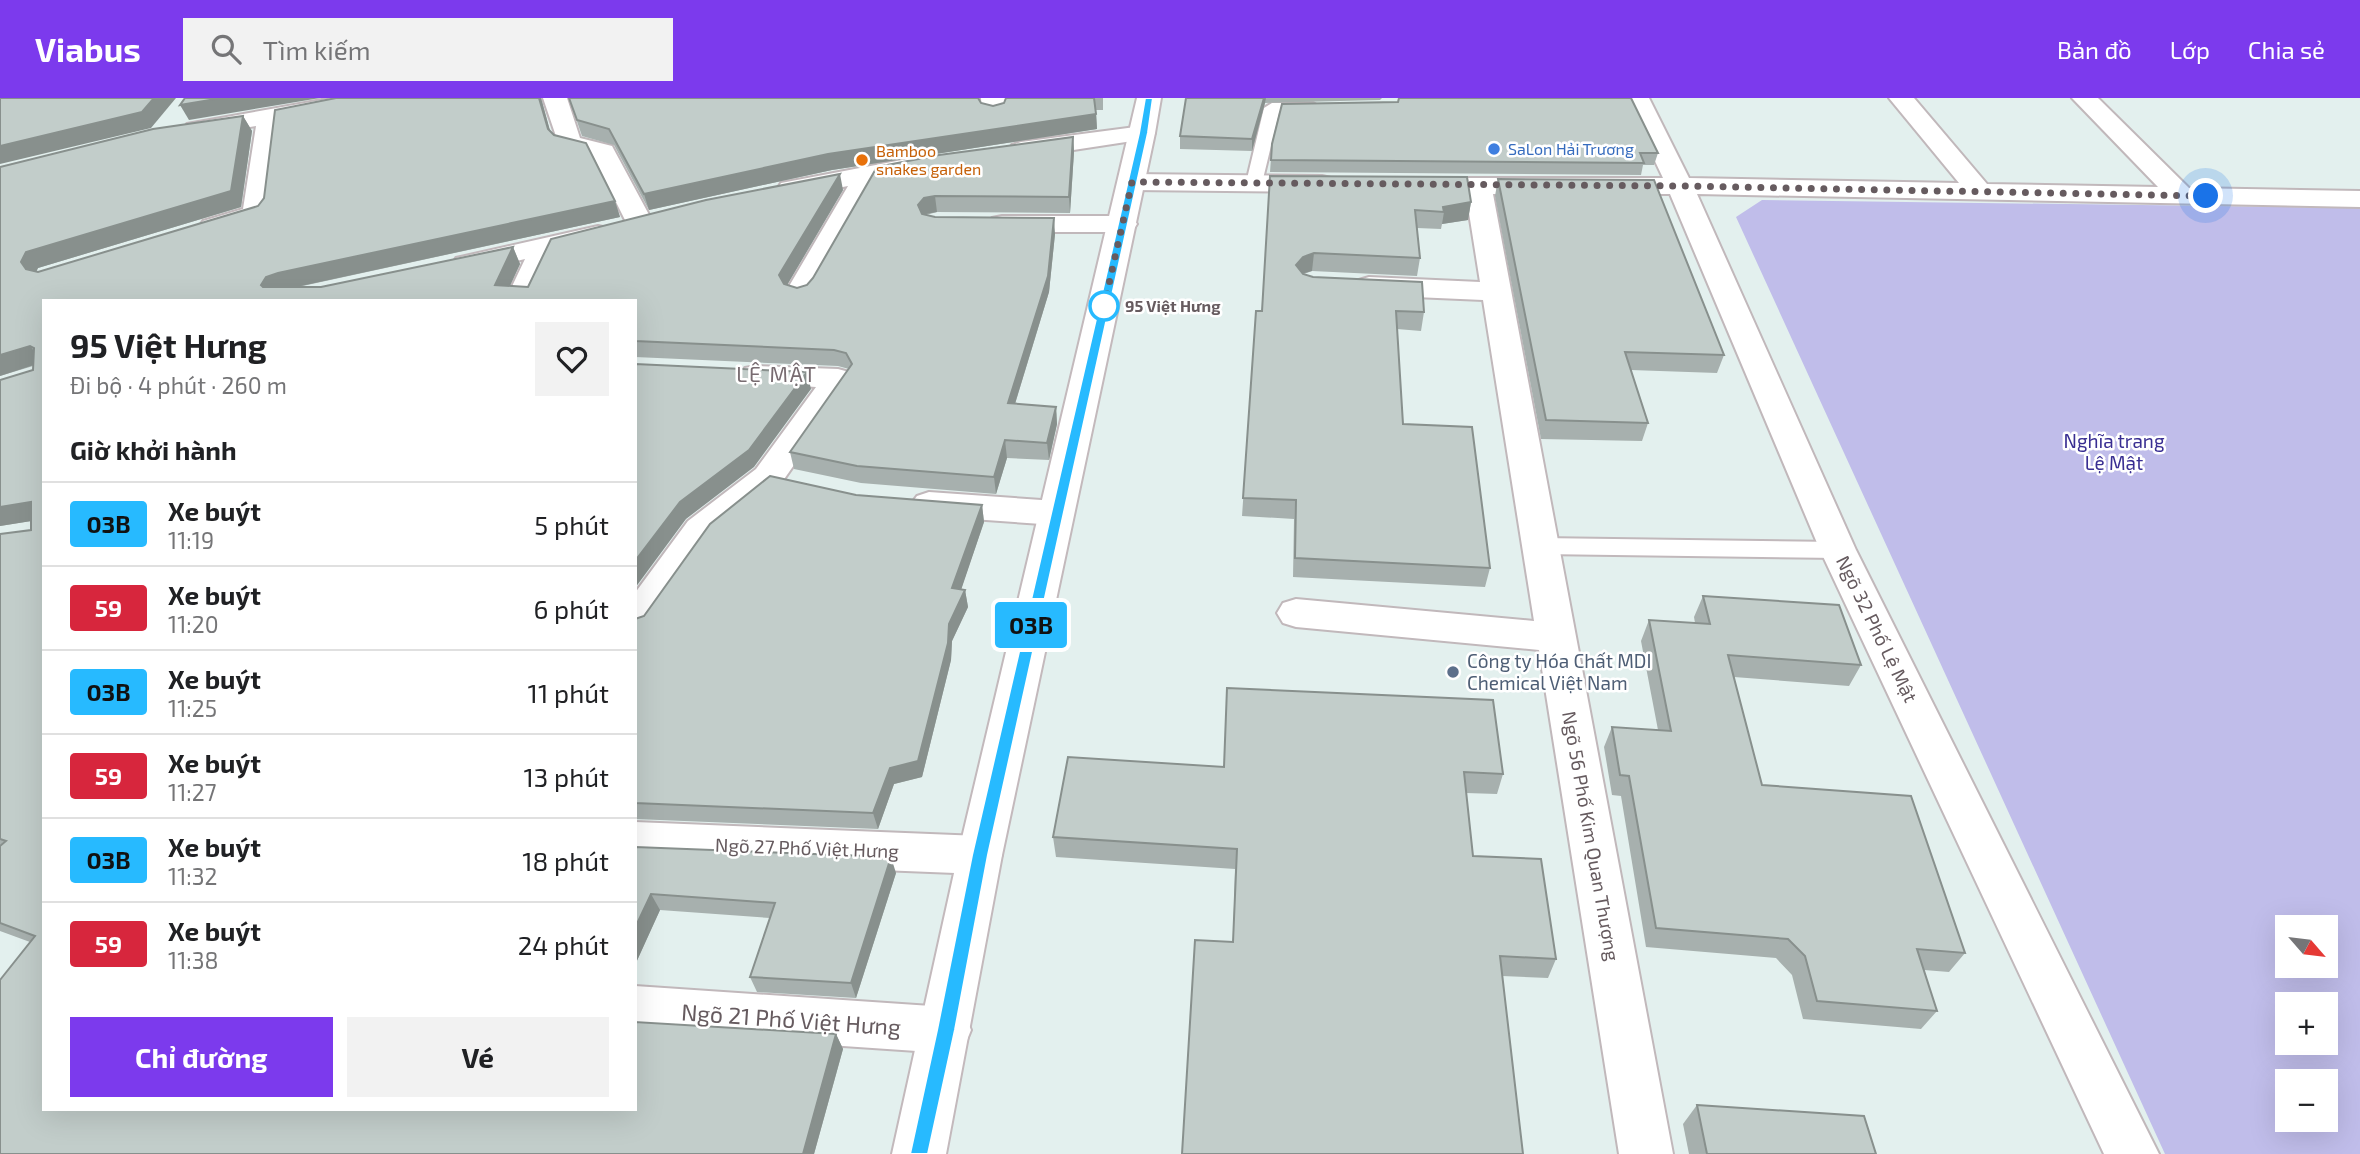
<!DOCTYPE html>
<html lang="vi">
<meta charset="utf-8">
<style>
:root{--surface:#fff;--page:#f2f2f2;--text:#202124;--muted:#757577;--line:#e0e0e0;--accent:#7c3aed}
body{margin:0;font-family:"Exo 2",sans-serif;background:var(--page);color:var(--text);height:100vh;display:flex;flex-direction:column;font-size:26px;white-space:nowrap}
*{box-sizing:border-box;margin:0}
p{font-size:23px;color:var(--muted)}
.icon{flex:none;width:38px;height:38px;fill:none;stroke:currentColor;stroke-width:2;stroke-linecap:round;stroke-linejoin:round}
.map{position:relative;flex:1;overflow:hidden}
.panel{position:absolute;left:42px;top:201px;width:595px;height:812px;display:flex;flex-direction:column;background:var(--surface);border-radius:0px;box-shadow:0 7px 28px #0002}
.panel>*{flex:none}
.badge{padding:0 14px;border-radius:5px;font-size:24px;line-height:46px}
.needle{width:46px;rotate:118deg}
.buttons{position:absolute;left:2275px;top:817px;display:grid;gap:14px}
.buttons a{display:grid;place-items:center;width:63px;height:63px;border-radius:0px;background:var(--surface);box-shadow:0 7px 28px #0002;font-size:35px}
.you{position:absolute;width:35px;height:35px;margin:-18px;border:5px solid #fff;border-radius:50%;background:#1a73e8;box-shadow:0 0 0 10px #1a73e833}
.map>.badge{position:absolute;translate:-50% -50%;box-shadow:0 0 0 4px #fff}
h2{padding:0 28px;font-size:26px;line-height:63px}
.round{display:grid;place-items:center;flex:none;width:74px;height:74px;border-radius:0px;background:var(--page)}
.head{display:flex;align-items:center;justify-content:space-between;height:119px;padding:0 28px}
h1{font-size:33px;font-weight:700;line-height:52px}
.action{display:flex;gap:14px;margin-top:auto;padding:14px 28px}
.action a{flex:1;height:80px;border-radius:0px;background:var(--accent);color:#fff;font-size:28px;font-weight:700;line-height:80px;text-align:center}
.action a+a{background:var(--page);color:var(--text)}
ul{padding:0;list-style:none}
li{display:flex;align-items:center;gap:21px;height:84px;padding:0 28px;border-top:2px solid var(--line)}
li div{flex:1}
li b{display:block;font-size:26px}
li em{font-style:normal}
li .badge{min-width:77px;font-weight:700;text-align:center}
header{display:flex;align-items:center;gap:42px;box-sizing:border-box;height:98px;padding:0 35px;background:var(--accent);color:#fff}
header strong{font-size:33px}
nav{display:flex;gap:38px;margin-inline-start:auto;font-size:24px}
.search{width:490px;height:63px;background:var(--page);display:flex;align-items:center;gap:18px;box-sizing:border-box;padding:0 24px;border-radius:0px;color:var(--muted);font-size:26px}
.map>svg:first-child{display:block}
</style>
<header>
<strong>Viabus</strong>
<div class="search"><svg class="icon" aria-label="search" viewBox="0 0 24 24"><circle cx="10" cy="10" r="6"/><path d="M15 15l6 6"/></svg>Tìm kiếm</div>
<nav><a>Bản đồ</a><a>Lớp</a><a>Chia sẻ</a></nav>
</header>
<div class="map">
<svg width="2360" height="1056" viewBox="0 0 2360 1056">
<rect width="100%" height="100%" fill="#e3f0ee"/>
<path fill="#c0bdea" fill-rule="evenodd" d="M1762 102 2360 110V1056H2165L1736 119ZM2287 830H2326V868H2287ZM2287 906H2326V945H2287ZM2287 984H2326V1022H2287Z"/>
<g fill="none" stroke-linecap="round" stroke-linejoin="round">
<g stroke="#c1b8bb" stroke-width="4">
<g id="lane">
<polygon points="1272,5 1313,5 1321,10 1313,15 1279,15 1262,85 1260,89 1248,89 1246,85 1264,10"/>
<polygon points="1540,440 1838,444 1846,446 1850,452 1846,458 1838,460 1540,456 1532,454 1528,448 1532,442"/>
</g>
</g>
<g stroke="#c1b8bb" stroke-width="4">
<g id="street">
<polygon points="333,0 386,0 382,5 374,7 281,24 270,116 266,122 213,137 203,135 199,129 203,123 243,111 256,28 196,38 187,36 184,31 187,26"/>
<polygon points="543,0 567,0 580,40 612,48 654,126 650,132 640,134 630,132 593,58 560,50"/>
<polygon points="981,0 1005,0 1006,14 1003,19 994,21 985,19 982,14"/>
<polygon points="1625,0 1649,0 1689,80 1959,85 1889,0 1914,0 1987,86 2158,89 2072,0 2098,0 2189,90 2360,93 2360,109 1697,96 1856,452 2159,1056 2104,1056 1820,452 1670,96 1493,96 1673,1056 1619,1056 1539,552 1296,529 1283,525 1277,515 1283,505 1296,501 1534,523 1483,202 1369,197 1359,194 1354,188 1359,182 1369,179 1480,184 1466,96 1408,94 1404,88 1408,82 1417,80 1663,80"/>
<polygon points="1143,28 1152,30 1155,35 1152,40 1021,60 1012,57 1008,52 1012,47 1021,44"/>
<polygon points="923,58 932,61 936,66 932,71 877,82 810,201 800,204 790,201 785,195 848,88 790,99 781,97 777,91 781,85"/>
<polygon points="1132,76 1322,78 1331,80 1335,86 1331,92 1322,94 1132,92 1123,90 1119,84 1123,78"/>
<polygon points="1002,118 1123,118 1133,120 1137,126 1133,132 1123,134 1002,134 992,132 988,126 992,120"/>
<polygon points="598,128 608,130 612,136 608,142 556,154 535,203 505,203 525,161 466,175 456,172 452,166 456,160"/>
<polygon points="756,268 838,271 849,274 854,281 780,387 714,441 649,534 635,538 635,495 688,423 756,371 816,289 745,284 740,277 745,270"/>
<polygon points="929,394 1056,403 1069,407 1074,415 1069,423 1056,427 929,418 917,414 911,406 917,398"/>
<polygon points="635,724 980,738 996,743 1002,757 996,771 980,776 635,762"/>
<polygon points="635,888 946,909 964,915 971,932 964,949 946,955 635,934"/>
</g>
</g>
<g stroke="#c3b9bc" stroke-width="4">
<polygon id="secondary" points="1137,0 1161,0 1155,35 1002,757 946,1056 892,1056 958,757"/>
</g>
<use href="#lane" fill="#fff" fill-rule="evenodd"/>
<use href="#street" fill="#fff" fill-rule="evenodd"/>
<use href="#secondary" fill="#fff" fill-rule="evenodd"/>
</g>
<g fill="#a7b0ae">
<polygon points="336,0 541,0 550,33 615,103 620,119 298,189 321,189 513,149 520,166 510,188 528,189 843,92 787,187 797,190 807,187 813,180 877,69 1073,39 1074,54 1070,115 937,114 926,117 935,119 1055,136 1049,194 1015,306 1056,309 1057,326 1049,362 1007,360 996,396 861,385 794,371 790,354 849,271 838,268 635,259 635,203 44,203 44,1012 836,936 843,951 814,1056 0,1056 30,844 0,833 0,436 31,432 31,423 0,428 0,282 33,272 33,268 0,278 0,69 243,18 252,33 241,109 38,170 36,174 38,174 258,108"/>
<polygon points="569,0 979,0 981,5 993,8 1004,5 1006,0 1103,0 1103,12 1096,12 1097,31 832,72 649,112 614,47 582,38"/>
<polygon points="1186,0 1382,0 1380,2 1265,5 1252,53 1180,51 1180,38"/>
<polygon points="1398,4 1658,55 1654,67 1643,67 1641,77 1270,74 1272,46"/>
<polygon points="1270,78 1471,104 1468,122 1442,126 1441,131 1417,130 1420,160 1417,178 1312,173 1304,176 1424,214 1421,233 1397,231 1403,326 1490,470 1485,489 1293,479 1294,421 1242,418 1256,213 1262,213"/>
<polygon points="1498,81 1724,257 1717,275 1631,272 1648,325 1642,343 1541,341 1495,98"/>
<polygon points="856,397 982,407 984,424 961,491 965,492 968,509 952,543 951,562 922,679 894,686 878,731 635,721 635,521 644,518"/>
<polygon points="1703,498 1861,567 1849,588 1734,579 1762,687 1965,855 1949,874 1924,872 1937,913 1921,931 1803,921 1792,877 1776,860 1646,849 1621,698 1612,697 1604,649 1612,629 1658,632 1641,543 1649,522 1695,525 1694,519"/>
<polygon points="1227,590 1503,676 1497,696 1466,695 1473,758 1556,861 1548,880 1502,878 1233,844 1235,771 1056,759 1053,739 1224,669"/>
<polygon points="635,749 896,775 856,900 757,894 750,879 770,820 660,812 635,867"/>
<polygon points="1697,1007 1876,1056 1689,1056 1683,1026"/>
</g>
<g fill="#88908d">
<polygon points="154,0 176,0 151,30 0,66 0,48"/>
<polygon points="222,0 320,0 189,22 180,7"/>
<polygon points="539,0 541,0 554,47 548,31"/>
<polygon points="1264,0 1266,0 1265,5 1252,53 1252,41"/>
<polygon points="1096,16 1097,31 832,72 649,112 644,96 828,56"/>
<polygon points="243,18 252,33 241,109 38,170 33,180 21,164 26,154"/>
<polygon points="1073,39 1074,54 1070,115 1069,99"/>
<polygon points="840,76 843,92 783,194 779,177"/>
<polygon points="935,98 937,114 926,116 921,124 918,107 924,100"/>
<polygon points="615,103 620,119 287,191 270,203 261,187 266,179 278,175"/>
<polygon points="1471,104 1468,122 1442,126 1444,114 1443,109"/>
<polygon points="1054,120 1055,136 1049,194 1010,322 1008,305"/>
<polygon points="513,149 520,166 503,203 495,187"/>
<polygon points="1314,155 1312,173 1301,176 1296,167 1303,159"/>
<polygon points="30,248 43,264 0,278 0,257"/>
<polygon points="807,274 811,291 754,369 686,421 635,490 635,463 680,404"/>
<polygon points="1056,309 1057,326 1049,362 1047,345"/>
<polygon points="1005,342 1007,360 996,396 994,379"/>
<polygon points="31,404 44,421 0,428 0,409"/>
<polygon points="982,407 984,424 956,507 952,490"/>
<polygon points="965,492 968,509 952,543 951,562 922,679 894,686 878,731 873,715 890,670 949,526"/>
<polygon points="891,759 896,775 856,900 851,885"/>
<polygon points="651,796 660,812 635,867 635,830"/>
<polygon points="836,936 843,951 814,1056 803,1056"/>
</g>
<g fill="#c2cdca" stroke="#88908d" stroke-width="2">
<polygon points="0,0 154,0 142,14 0,48"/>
<polygon points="185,0 222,0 180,7"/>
<polygon points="336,0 539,0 548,31 554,37 586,45 615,103 278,175 266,179 261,187 263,189 321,189 513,149 495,187 528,189 551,141 706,102 840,76 779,177 784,186 797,190 807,187 813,180 877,69 939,57 1073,39 1069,99 935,98 924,100 918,107 922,116 935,119 1054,120 1048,178 1008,305 1056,309 1047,345 1005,342 994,379 857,368 790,354 852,266 846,255 834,252 635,243 635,203 44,203 44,1012 635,1012 635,924 836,936 803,1056 0,1056 0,882 35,838 0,825 0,748 6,743 0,741 0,436 31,432 31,404 0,409 0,282 33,272 34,250 30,248 0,257 0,69 153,31 243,18 231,93 26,154 21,164 26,171 38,174 258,108 264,100 275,12"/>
<polygon points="569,0 978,0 981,5 993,8 1004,5 1006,0 1094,0 1096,16 828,56 644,96 609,31 577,22"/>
<polygon points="1186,0 1264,0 1252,41 1180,38"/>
<polygon points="1399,0 1631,0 1658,55 1640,55 1644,65 1271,62 1272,46 1282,6 1398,4"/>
<polygon points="1270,78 1467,79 1471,104 1443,109 1444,114 1415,112 1420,160 1314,155 1303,159 1296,167 1303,176 1313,179 1422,184 1424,214 1396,213 1403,326 1472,329 1490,470 1295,460 1296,402 1243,400 1256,213 1262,213"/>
<polygon points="1498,81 1654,82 1724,257 1625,254 1648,325 1546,322"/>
<polygon points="635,266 807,274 749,352 680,404 635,463"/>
<polygon points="770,378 856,397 982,407 952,490 965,492 949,526 948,545 918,663 890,670 873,715 635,705 635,521 644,518 710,426"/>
<polygon points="1703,498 1839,507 1861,567 1728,557 1762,687 1911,698 1965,855 1917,851 1937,913 1817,903 1805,858 1788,841 1656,830 1629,678 1620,677 1612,629 1671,633 1649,522 1710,526"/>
<polygon points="1227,590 1493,602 1503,676 1464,674 1473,758 1541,761 1556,861 1500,858 1523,1056 1182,1056 1195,842 1233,844 1237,751 1053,739 1068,659 1224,669"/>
<polygon points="635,749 891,759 851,885 750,879 775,805 651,796 635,830"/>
<polygon points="1697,1007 1864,1018 1876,1056 1707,1056"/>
</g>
<polygon fill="#27baff" stroke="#fff" stroke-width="2" points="1145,0 1153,0 1148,35 988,757 955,932 928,1056 910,1056 937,932 972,757 1139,35"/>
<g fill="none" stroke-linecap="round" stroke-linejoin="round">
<polyline stroke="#665b5f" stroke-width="7" stroke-dasharray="0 12.6" points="1104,208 1132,84 1680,88 2206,98"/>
</g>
<circle fill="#3f7fe0" stroke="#fff" stroke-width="2.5" cx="1494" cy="51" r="7"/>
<circle fill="#e8710a" stroke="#fff" stroke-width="2.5" cx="862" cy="62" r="7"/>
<circle fill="#fff" stroke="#27baff" stroke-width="3.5" cx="1104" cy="208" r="14"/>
<circle fill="#5c6f8a" stroke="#fff" stroke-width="2.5" cx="1453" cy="574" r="7"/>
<g text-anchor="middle" stroke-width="5" stroke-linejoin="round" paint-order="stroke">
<g font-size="16" fill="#366cbe" stroke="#fff" text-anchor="start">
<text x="1508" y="57">SaLon Hải Trương</text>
</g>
<g font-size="16" fill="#c56008" stroke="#fff" text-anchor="start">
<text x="876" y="59">Bamboo<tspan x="876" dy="18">snakes garden</tspan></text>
</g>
<g font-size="16" font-weight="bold" fill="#665b5f" stroke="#fff" text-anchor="start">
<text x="1125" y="214">95 Việt Hưng</text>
</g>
<g font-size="19" fill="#392e92" stroke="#fff">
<text x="2114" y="350">Nghĩa trang<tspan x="2114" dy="22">Lệ Mật</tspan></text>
</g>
<g font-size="19" fill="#665b5f" stroke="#fff">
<text transform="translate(1877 531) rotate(64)" y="7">Ngõ 32 Phố Lệ Mật</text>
<text transform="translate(1591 738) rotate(80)" y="7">Ngõ 56 Phố Kim Quan Thượng</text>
<text transform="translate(807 750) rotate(2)" y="7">Ngõ 27 Phố Việt Hưng</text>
</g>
<g font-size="19" fill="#4e5e75" stroke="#fff" text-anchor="start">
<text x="1467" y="570">Công ty Hóa Chất MDI<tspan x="1467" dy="22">Chemical Việt Nam</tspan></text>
</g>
<g font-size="21" letter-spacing="2" fill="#786c71" stroke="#fff">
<text x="777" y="284">LỆ MẬT</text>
</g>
<g font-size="23" fill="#665b5f" stroke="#fff">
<text transform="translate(791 922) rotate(4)" y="8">Ngõ 21 Phố Việt Hưng</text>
</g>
</g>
</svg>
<div class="buttons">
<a><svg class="needle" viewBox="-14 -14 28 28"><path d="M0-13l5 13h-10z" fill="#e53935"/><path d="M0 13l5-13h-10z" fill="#757577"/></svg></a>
<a>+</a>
<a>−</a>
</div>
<div class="you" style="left:2206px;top:98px"></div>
<b class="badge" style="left:1031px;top:527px;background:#27baff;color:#111">03B</b>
<section class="panel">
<div class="head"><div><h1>95 Việt Hưng</h1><p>Đi bộ · 4 phút · 260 m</p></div><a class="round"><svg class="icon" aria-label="heart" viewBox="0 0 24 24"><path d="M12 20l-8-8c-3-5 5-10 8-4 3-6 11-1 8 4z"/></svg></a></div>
<h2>Giờ khởi hành</h2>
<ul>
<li><span class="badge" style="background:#27baff;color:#111">03B</span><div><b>Xe buýt</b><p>11:19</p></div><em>5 phút</em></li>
<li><span class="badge" style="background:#d7263d;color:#fff">59</span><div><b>Xe buýt</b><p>11:20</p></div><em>6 phút</em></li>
<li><span class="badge" style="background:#27baff;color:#111">03B</span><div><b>Xe buýt</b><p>11:25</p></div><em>11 phút</em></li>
<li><span class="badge" style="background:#d7263d;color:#fff">59</span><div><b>Xe buýt</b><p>11:27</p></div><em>13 phút</em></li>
<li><span class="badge" style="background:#27baff;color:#111">03B</span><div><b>Xe buýt</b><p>11:32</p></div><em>18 phút</em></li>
<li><span class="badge" style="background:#d7263d;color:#fff">59</span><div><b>Xe buýt</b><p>11:38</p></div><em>24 phút</em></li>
</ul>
<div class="action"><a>Chỉ đường</a><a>Vé</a></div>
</section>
</div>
